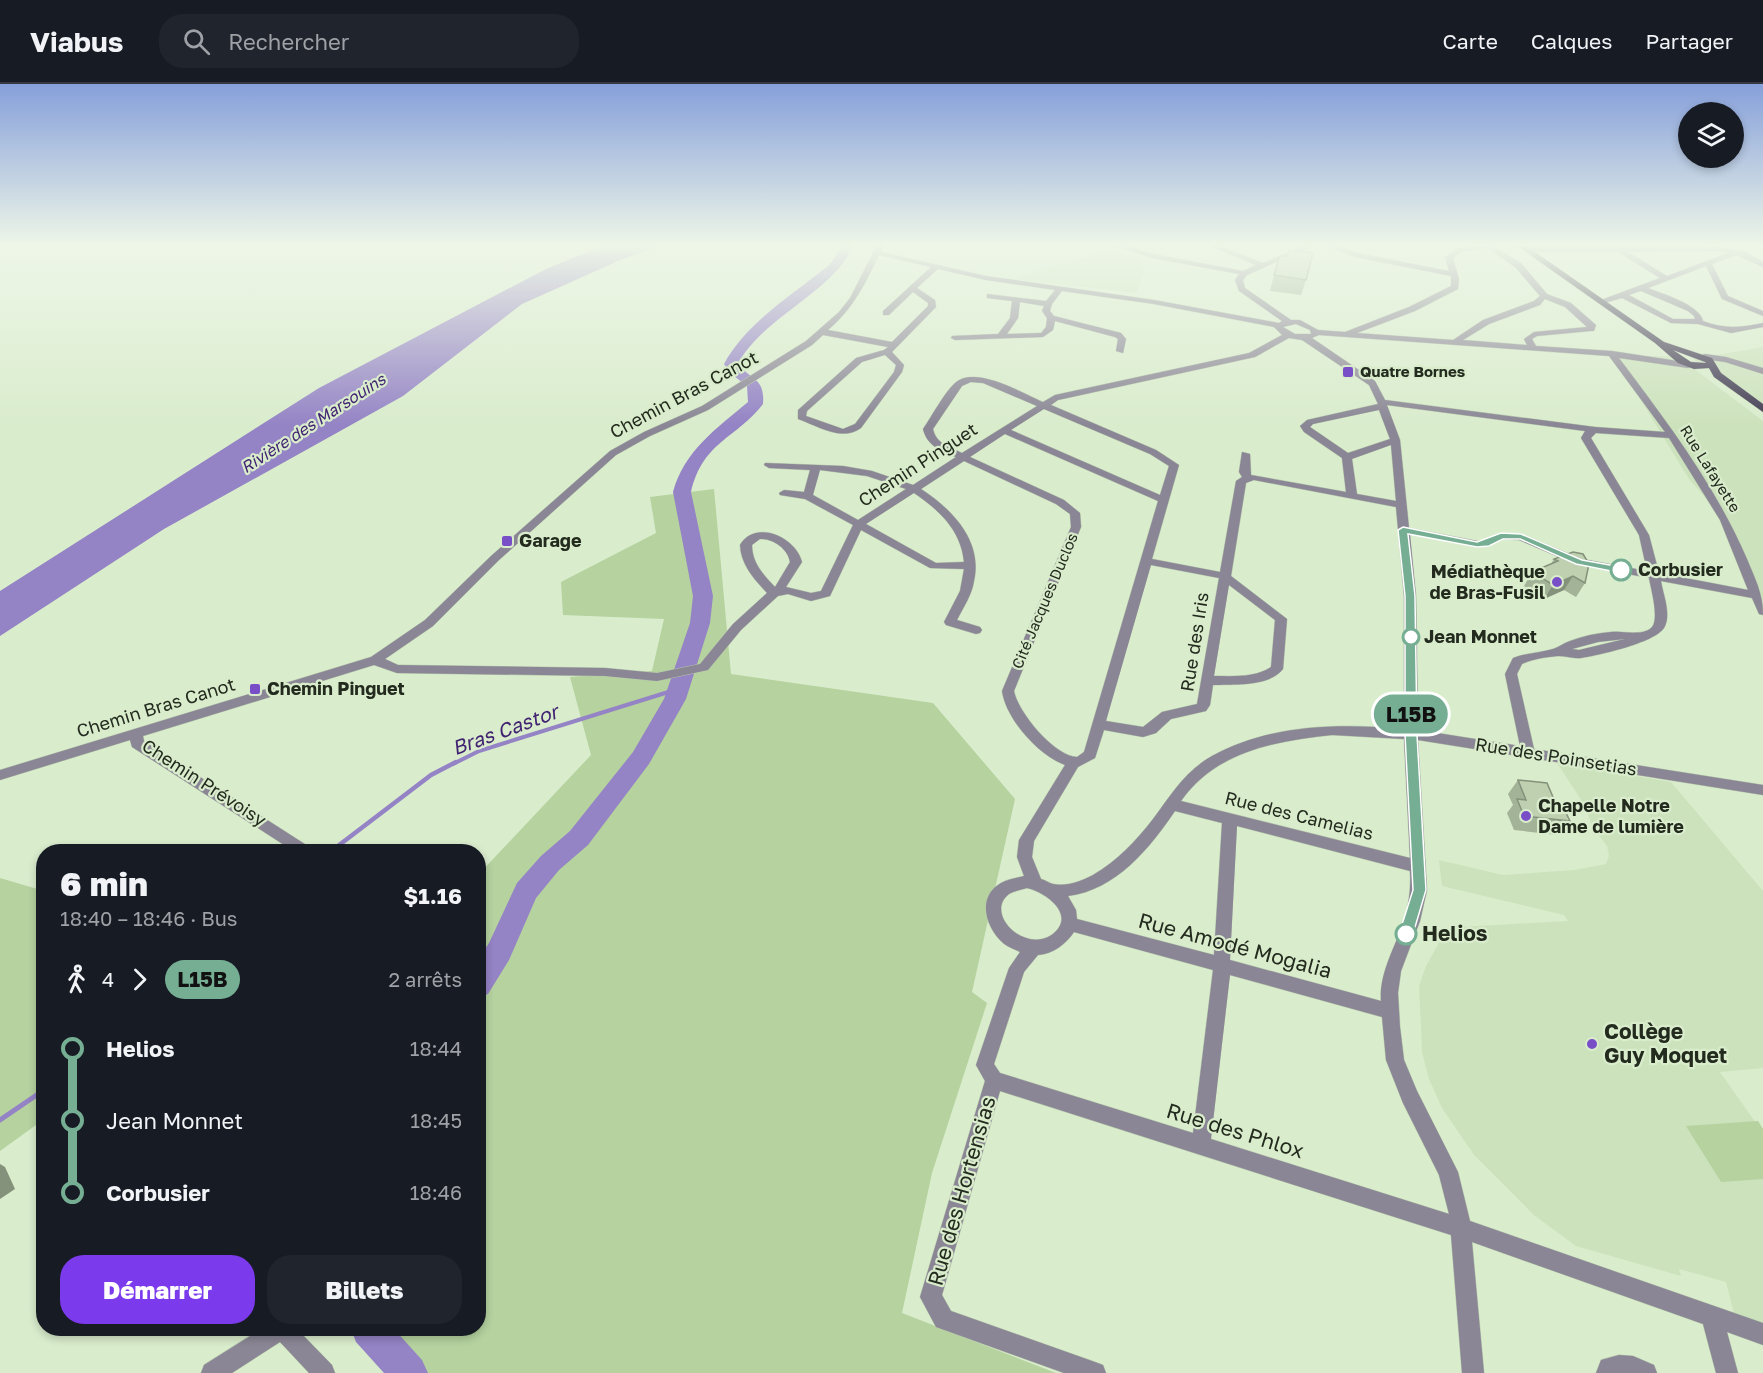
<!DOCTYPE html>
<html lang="fr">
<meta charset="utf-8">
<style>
:root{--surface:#171b24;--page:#20242c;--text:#f1f3f6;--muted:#9ea1a6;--line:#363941;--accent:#7c3aed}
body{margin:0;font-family:"Golos Text",sans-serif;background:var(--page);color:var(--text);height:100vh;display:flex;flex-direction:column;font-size:22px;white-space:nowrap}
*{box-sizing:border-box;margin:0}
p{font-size:20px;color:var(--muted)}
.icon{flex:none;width:33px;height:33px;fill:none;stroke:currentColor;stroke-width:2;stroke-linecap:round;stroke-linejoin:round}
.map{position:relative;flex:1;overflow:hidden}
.drawer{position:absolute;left:36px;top:760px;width:450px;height:492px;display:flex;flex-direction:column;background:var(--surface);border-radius:24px;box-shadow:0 3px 9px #0003}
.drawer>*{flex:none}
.badge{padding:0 12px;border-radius:20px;font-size:21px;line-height:39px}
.tools{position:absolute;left:1678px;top:18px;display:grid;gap:12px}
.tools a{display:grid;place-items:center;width:66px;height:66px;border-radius:50%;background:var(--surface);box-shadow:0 3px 9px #0003;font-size:30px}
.map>.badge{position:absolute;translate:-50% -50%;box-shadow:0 0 0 3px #fff}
.legs{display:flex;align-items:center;gap:9px;height:66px;padding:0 24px;font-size:20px}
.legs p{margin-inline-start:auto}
.overview{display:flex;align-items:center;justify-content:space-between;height:102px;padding:0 24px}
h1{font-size:33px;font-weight:800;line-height:45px}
.action{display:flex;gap:12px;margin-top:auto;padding:12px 24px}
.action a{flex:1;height:69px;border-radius:24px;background:var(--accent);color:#fff;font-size:24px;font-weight:800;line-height:69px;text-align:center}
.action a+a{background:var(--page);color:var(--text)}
ul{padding:0 24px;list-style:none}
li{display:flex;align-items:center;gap:21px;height:72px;font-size:22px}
li i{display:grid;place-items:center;width:9px;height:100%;margin:0 8px;background:currentColor}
li i::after{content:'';width:15px;height:15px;margin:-8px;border:4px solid;border-radius:50%;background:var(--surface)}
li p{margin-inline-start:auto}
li:first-child i{background:linear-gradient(#0000 50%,currentColor 0)}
li:last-child i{background:linear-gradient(currentColor 50%,#0000 0)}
header{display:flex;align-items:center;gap:36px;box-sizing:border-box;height:84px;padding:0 30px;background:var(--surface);border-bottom:2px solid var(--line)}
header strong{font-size:28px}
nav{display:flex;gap:33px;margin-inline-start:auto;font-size:21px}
.search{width:420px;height:54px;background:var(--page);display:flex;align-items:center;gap:15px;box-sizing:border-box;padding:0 21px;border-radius:24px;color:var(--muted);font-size:22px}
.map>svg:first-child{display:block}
</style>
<header>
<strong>Viabus</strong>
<div class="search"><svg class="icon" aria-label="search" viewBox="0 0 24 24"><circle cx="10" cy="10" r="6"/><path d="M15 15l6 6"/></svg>Rechercher</div>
<nav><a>Carte</a><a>Calques</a><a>Partager</a></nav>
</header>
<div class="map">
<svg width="1763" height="1289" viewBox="0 0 1763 1289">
<rect width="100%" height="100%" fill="#d9eccc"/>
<g fill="#cce2bc">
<polygon points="1112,165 1138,173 1145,187 1136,209 1013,195"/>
<polygon points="1763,263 1763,322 1693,275"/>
<polygon points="1614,272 1677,272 1763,337 1763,531 1725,436 1689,395"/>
<polygon points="1557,679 1671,698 1763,807 1763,984 1720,988 1763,1049 1763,1239 1734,1230 1726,1198 1679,1185 1681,1192 1576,1162 1535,1132 1474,1071 1442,1024 1429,995 1422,968 1419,902 1426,882 1441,855 1460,843 1568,837 1564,831 1442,802 1439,776 1503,791 1574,786 1606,780 1609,772 1607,762 1592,742 1585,722"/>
</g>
<g fill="#b5d29f">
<polygon points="714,405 731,590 933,619 1015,715 972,908 987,919 932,1089 902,1229 1056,1289 388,1289 375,1261 363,1245 478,1245 479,790 591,671 570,593 652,587 664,535 563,531 561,498 656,449 650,413"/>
<polygon points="0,794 44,807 43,1036 0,1067"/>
<polygon points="1758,1037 1763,1045 1763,1095 1721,1098 1686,1042"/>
</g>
<polygon fill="#9483c5" points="604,161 661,161 618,177 522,220 403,312 164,445 0,552 0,507 319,304 546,185"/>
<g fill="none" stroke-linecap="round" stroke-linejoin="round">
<polyline stroke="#9483c5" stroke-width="4" points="453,680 479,667 678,605"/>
<polyline stroke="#9483c5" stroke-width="4.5" points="330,768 431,691 456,678"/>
<polyline stroke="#9483c5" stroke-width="5" points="0,1036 44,1006"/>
<g fill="#9483c5" fill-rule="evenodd">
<path d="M841 161H853C837 206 762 233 738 280 752 297 765 294 763 320 736 355 703 357 691 408L713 512 710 539 686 615 649 680 588 761 559 786 536 814 509 876 488 910 478 914V875L489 859 517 799 541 772 570 747 633 668 664 615 690 539 693 512 673 408C684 367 717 344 748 318L747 302 730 289 724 280C746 239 792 211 828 182L837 171Z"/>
<polygon points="351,1245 394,1245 422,1276 428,1289 384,1289 356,1258"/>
</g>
<g stroke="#b8c9ad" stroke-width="1">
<g id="minor">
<path d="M877 161H884L881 168 986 192 1154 216 1279 239 1282 237 1239 207 1235 196 1239 190 1152 174 1112 161H1123L1153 170 1243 187 1256 181 1207 161H1217L1263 179 1306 161H1315L1247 191 1243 196 1245 204 1291 236H1300L1318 246 1345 248 1409 223 1451 202V192L1355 173 1324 161H1334L1357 169 1449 187 1445 173 1459 164 1496 161 1495 163 1521 179 1547 210 1571 219 1596 241 1594 247H1591L1537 252 1532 255 1536 262 1612 267 1691 279V283L1688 284 1619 274C1667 338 1715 401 1747 475 1755 495 1763 509 1763 531L1759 530 1752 514 1661 497C1663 510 1671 529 1665 542 1659 558 1599 571 1581 574 1574 575 1566 572 1558 572 1546 573 1533 575 1522 580L1517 590 1534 665 1763 701V711L1418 656 1427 806 1420 837 1401 887 1398 909 1400 943 1404 976 1417 1007 1458 1088 1470 1137 1763 1239V1261L1727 1248 1738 1289H1716L1703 1240 1472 1158 1484 1289H1462L1451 1151 1000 1007 942 1211 951 1227 1095 1278 1103 1281 1106 1289H1064L936 1243 920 1213 985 997 976 981 1009 884 1020 868C1014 865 1008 863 1003 859 986 844 976 813 1001 799 1007 795 1017 794 1024 792L1017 773 1019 756 1065 681C1038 671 1006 635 1002 607L1071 443 1070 430 1056 420 964 377 921 405C952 425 983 457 974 497 972 511 963 524 957 536L980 543 982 546 980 549 976 550 946 541 944 538 960 507 964 485 930 484 861 446 830 512 811 517 788 510 778 512 741 546 708 586 657 597 605 592 397 589 374 581 143 652 144 657 311 764 314 768H295L132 663 130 656 0 696V686L371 573 425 536 491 472 610 367 644 348 702 322 806 257 839 228 850 214ZM1487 164 1515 183 1540 212 1534 217 1483 236 1453 256 1357 249 1415 227 1458 205 1459 195 1453 174 1461 168ZM879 171 931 183 883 227V231H889L913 208 928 219V222L892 258 828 246C853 225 865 200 879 171ZM938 185 986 196 1055 206 1046 217 987 210V214L1012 217 1010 234 998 250 952 252 951 254 955 256 1043 253 1053 246 1055 237 1115 253 1118 255 1116 267 1123 269 1126 255 1121 249 1054 232 1050 227 1052 220 1062 207 1154 220 1274 243 1282 251 1249 269 1055 311 1043 318C1022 309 975 281 955 299 944 309 932 332 923 345 927 362 941 367 956 373L913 401 872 387 843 382 765 379 764 381 769 384 810 386 804 408 784 406 779 409 780 411 805 415 853 441 821 507 811 509 786 503 802 478C796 453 755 435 740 461 741 481 754 495 767 509L733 540 700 580 657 589 605 584 398 581 385 575 433 542 499 476 616 371 650 352 708 326 812 261 823 251 888 263 884 266 856 274 798 326V335C818 342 842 358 861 344L902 288 904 281 892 268 936 223 935 216 917 204ZM1545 215 1565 223 1587 243 1534 248 1524 255 1527 261 1463 256 1489 240 1540 221ZM1020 218 1044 222 1042 227 1047 234 1046 243 1041 249 1007 250 1018 234ZM1296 240 1310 246 1311 250H1295L1283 243ZM1319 251 1609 272 1665 348 1595 343 1385 316 1375 297 1312 254ZM1289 254 1302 256 1369 301 1378 320 1307 336 1300 342 1304 348 1342 374 1346 408 1251 391 1250 370 1242 368 1239 388 1242 393 1236 397 1220 488 1152 475 1179 381 1156 366 1051 321 1058 316 1255 273ZM885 271 896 281 894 288 855 340 843 345 806 332 807 327 862 278ZM971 298 983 299 1037 322 962 369C950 363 936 360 933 345L962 302ZM1387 321 1585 347 1581 354 1639 451 1647 487 1582 475 1521 450 1501 449 1483 457H1477L1409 444 1400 356ZM1044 325 1150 370 1169 382 1160 411 1011 346ZM1379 326 1390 355 1348 369 1310 343 1313 340ZM1596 349 1669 354 1720 436 1748 506 1659 489 1649 451 1591 354ZM1005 350 1158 417 1084 668 1077 673C1054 672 1018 628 1014 607L1081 443 1080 429 1064 416 970 373ZM1391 361 1396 417 1357 410 1352 375ZM820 386 867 392 906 405 858 436 813 411ZM1254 396 1396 423 1404 512V645C1339 639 1271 640 1212 672 1185 687 1171 711 1153 735 1136 757 1117 777 1093 791 1082 797 1066 803 1053 800 1049 799 1045 796 1041 795L1032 773 1034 757 1078 683 1095 674 1104 646 1143 653 1156 649 1171 635 1206 627 1210 621 1213 601C1234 600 1269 603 1283 585L1287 535 1231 492 1246 399ZM914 409C939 426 961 446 964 478L936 479 866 440ZM1410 450 1477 463 1489 462 1503 455 1519 456 1575 480 1649 494C1651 505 1660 537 1651 544 1643 552 1622 547 1611 548 1597 549 1583 552 1570 557 1564 559 1559 563 1553 565 1539 569 1526 569 1513 574L1505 590 1520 662 1418 646 1416 512ZM760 455C773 454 788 465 790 478L775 503C763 490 752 479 752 461ZM1151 481 1219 494 1197 620 1162 628 1143 643 1106 637ZM1229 501 1275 536 1271 583C1255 594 1232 592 1214 592ZM1625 555 1579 566 1572 565 1598 558ZM1332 651 1404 655 1410 774 1181 717C1216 667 1276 657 1332 651ZM1175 727 1222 739 1214 871 1077 835 1076 826 1068 812C1116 806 1150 764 1175 727ZM1237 742 1410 787C1411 805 1409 821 1403 839 1395 864 1379 889 1381 917L1230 876ZM1027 804C1045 808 1076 830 1054 849 1027 872 983 830 1009 810 1014 807 1021 806 1027 804ZM1074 848 1213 886 1193 1049 1000 989 994 980 1024 888 1038 871C1053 870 1066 860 1074 848ZM1230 891 1382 933 1386 976 1403 1019 1439 1091 1449 1130 1211 1055Z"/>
<path d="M1719 163 1746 168 1763 178V183L1736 171 1712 180 1728 212 1763 227V232L1722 215 1706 182 1648 204C1663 210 1700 221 1703 237 1724 245 1741 244 1763 239V243L1731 249 1698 240 1671 239 1622 214 1601 220V216L1660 194 1618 168H1530L1526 166 1530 164ZM1719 167 1728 169 1667 192 1628 168ZM1641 207 1688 227 1694 232 1695 235H1673L1629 211Z"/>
<polygon points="1705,270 1726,273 1763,284 1763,290 1725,278 1702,275 1702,271"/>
<polygon points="261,1245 297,1245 332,1281 335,1289 309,1289 280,1258 232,1289 201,1289 204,1281"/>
<polygon points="1619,1271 1633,1272 1654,1281 1657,1289 1596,1289 1601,1276"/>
</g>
</g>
<g stroke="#b8c9ad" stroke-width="1">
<path id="major" d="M1516 161H1525L1664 258 1712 274 1721 289 1763 320V328L1714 293 1709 284 1694 285 1678 279 1655 259ZM1673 266 1705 278 1706 279 1691 278Z"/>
</g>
<use href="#minor" fill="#8a8695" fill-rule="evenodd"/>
<use href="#major" fill="#413b53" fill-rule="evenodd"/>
</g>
<g fill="#a3b397">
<polygon points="1274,191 1306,196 1301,211 1270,207"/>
<polygon points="1554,475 1585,499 1576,513 1564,506 1544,515 1524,502 1532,488 1551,480"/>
<polygon points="1518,696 1556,720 1570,737 1558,751 1514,746 1507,729 1513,721 1508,710"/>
</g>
<g fill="#85927b">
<polygon points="1573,492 1564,506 1544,515 1553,501"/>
<polygon points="0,1080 5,1083 15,1105 0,1115"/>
</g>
<g fill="#bed0b0" stroke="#85927b" stroke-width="1.5">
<polygon points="1289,166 1313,169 1306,196 1274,191 1280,172 1287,173"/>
<polygon points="1573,468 1583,470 1589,480 1585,499 1573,492 1553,501 1532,488 1558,477 1554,475"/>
<polygon points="1518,696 1547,699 1556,720 1562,721 1570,737 1524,732 1517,715 1526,716"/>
</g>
<linearGradient id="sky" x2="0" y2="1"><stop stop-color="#86a0da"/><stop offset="0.47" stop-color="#eef6e8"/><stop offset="1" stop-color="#eef6e8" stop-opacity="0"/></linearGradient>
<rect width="1763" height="342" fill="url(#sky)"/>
<polygon fill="#76ae93" stroke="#fff" stroke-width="1.5" points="1403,443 1477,458 1501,449 1521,450 1582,476 1621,483 1626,486 1621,489 1576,480 1520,455 1503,455 1489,462 1477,463 1408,450 1415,512 1417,651 1426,806 1413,850 1411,854 1401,854 1399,850 1413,806 1405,651 1405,512 1398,446"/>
<g fill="#794fc8" stroke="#d9eccc" stroke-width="2">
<rect x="1342" y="282" width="12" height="12" rx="3"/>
<rect x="501" y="451" width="12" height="12" rx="3"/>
<circle cx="1557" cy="498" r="6"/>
<rect x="249" y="599" width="12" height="12" rx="3"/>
<circle cx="1526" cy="732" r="6"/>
<circle cx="1592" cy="960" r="6"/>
</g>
<g fill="#fff" stroke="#76ae93" stroke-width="3">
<circle cx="1621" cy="486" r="10"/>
<circle cx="1411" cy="553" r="8"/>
<circle cx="1406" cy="850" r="10"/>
</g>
<g text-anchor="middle" stroke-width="4.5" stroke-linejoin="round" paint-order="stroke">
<g font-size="15" font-weight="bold" fill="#232a1e" stroke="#d9eccc" text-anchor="start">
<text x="1360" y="293">Quatre Bornes</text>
</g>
<g font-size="15" fill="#232a1e" stroke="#d9eccc">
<text transform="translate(1710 385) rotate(58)" y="5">Rue Lafayette</text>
<text transform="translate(1045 517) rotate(-67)" y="5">Cité Jacques Duclos</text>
</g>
<g font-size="16" font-style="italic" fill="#412372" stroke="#d9eccc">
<text transform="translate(313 339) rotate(-33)" y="6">Rivière des Marsouins</text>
</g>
<g font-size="18" fill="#232a1e" stroke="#d9eccc">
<text transform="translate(684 311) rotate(-28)" y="6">Chemin Bras Canot</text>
<text transform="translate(918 381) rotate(-33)" y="6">Chemin Pinguet</text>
<text transform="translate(1195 558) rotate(-81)" y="6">Rue des Iris</text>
<text transform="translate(156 624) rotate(-17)" y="6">Chemin Bras Canot</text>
<text transform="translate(1556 673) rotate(9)" y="6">Rue des Poinsetias</text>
<text transform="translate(204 699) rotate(33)" y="6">Chemin Prévoisy</text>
<text transform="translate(1299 732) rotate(14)" y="6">Rue des Camelias</text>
</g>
<g font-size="18" font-weight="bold" fill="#232a1e" stroke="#d9eccc" text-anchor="start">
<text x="519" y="463">Garage</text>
<text x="1545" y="494" text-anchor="end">Médiathèque<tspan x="1545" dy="21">de Bras-Fusil</tspan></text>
<text x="267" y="611">Chemin Pinguet</text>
<text x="1538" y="728">Chapelle Notre<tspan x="1538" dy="21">Dame de lumière</tspan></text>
</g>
<g font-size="18" font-weight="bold" fill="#232a1e" stroke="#d9eccc" text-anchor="start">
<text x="1638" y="492">Corbusier</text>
<text x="1424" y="559">Jean Monnet</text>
</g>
<g font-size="20" font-style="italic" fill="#412372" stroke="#d9eccc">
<text transform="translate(505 646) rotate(-20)" y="7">Bras Castor</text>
</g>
<g font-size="21" font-weight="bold" fill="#232a1e" stroke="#d9eccc" text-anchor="start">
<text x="1422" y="857">Helios</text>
</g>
<g font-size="21" fill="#232a1e" stroke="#d9eccc">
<text transform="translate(1235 862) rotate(15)" y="7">Rue Amodé Mogalia</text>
<text transform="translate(1235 1047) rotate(17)" y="7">Rue des Phlox</text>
<text transform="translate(962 1107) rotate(-74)" y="7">Rue des Hortensias</text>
</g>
<g font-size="21" font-weight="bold" fill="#232a1e" stroke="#d9eccc" text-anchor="start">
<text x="1604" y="955">Collège<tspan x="1604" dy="24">Guy Moquet</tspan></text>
</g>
</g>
</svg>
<div class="tools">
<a><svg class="icon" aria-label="layers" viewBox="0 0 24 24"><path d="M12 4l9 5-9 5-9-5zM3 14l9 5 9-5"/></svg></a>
</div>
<b class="badge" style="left:1411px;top:630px;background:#76ae93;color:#111">L15B</b>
<section class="drawer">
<div class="overview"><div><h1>6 min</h1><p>18:40 – 18:46 · Bus</p></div><b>$1.16</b></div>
<div class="legs"><svg class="icon" aria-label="walk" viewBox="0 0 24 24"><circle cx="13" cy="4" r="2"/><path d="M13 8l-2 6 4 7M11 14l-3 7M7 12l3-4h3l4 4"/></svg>4<svg class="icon" aria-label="forward" viewBox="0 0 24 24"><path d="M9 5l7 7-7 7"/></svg><b class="badge" style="background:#76ae93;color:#111">L15B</b><p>2 arrêts</p></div>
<ul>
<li><i style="color:#76ae93"></i><b>Helios</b><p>18:44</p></li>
<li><i style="color:#76ae93"></i><span>Jean Monnet</span><p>18:45</p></li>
<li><i style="color:#76ae93"></i><b>Corbusier</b><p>18:46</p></li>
</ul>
<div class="action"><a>Démarrer</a><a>Billets</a></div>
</section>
</div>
